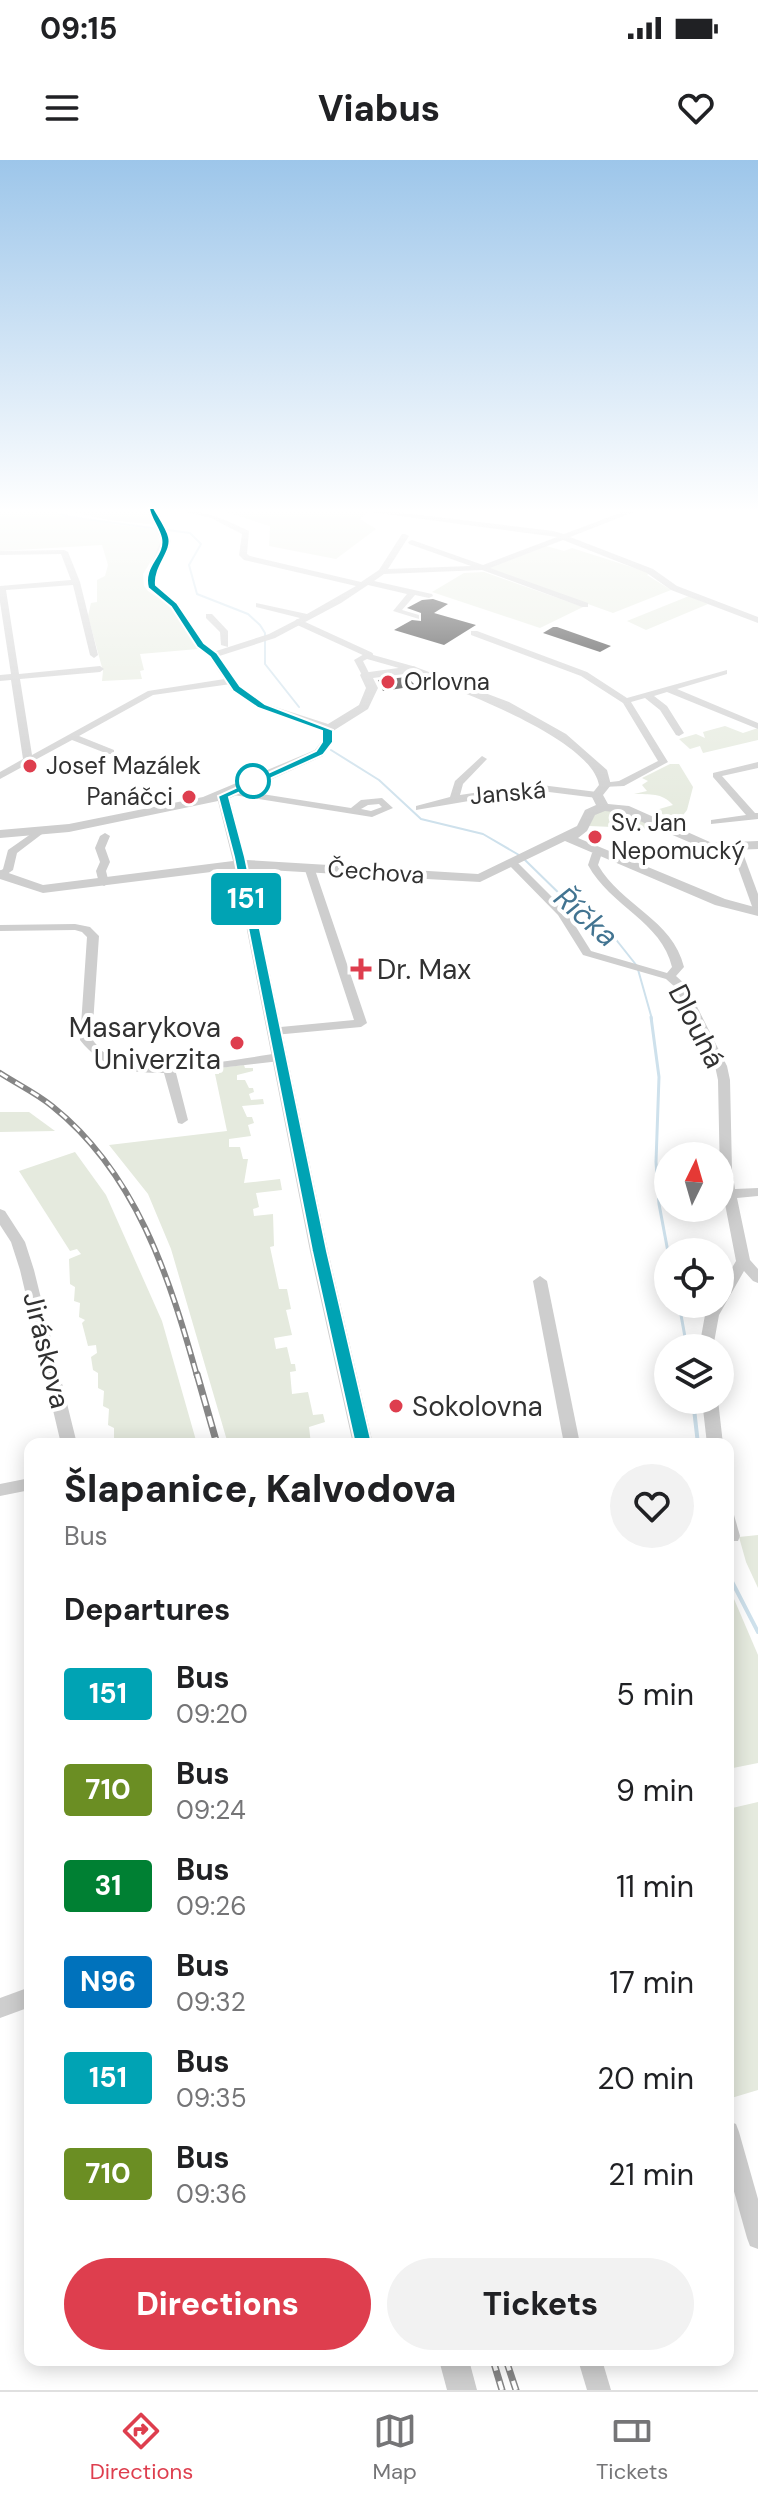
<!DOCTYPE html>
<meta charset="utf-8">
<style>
:root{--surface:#fff;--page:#f2f2f2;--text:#202124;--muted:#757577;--line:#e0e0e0;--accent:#de3e4e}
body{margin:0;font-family:"DM Sans",sans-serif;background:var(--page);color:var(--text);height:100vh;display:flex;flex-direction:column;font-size:30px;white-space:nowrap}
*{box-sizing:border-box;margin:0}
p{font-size:26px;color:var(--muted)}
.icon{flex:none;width:44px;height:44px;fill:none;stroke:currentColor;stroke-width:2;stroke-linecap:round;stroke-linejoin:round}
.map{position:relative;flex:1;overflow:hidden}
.panel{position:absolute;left:24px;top:1278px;width:710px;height:928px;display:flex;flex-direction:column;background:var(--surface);border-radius:16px;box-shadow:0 4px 20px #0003}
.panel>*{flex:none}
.badge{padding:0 16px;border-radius:6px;font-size:28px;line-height:52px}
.needle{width:52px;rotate:5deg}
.fabs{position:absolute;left:654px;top:982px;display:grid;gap:16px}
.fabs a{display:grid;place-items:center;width:80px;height:80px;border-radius:50%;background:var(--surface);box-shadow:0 4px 20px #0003;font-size:40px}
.map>.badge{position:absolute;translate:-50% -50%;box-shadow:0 0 0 4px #fff}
h2{padding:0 40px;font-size:30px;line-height:72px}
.round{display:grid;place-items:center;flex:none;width:84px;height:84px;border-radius:42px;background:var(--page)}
.head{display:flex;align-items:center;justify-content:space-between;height:136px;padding:0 40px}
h1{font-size:38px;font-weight:800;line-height:60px}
.primary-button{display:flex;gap:16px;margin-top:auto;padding:16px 40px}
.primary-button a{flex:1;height:92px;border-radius:48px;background:var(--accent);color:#fff;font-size:32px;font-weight:800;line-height:92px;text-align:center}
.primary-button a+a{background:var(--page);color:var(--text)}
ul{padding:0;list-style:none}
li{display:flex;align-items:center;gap:24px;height:96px;padding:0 40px}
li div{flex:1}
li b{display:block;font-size:30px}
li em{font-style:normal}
li .badge{min-width:88px;font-weight:700;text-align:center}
.status{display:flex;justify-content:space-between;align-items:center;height:56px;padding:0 40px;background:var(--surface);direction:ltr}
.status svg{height:22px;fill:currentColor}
header{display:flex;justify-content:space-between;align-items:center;height:104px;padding:0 40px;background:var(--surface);font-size:36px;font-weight:800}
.tabs{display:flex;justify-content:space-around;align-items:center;height:112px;border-top:2px solid var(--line);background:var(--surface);font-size:22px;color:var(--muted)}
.tabs a{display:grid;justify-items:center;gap:4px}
.tabs .selected{color:var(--accent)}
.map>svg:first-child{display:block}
</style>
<div class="status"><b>09:15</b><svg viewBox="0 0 49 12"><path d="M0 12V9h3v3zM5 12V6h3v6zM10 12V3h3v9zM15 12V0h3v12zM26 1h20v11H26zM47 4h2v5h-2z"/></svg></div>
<header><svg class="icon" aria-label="menu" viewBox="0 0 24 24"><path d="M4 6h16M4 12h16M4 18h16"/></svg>Viabus<svg class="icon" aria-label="heart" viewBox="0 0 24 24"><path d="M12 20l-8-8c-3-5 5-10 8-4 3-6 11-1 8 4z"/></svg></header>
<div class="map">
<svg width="758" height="2230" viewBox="0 0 758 2230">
<rect width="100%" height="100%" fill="#fff"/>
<g fill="#e5eade">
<polygon points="0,350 46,350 116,365 156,369 161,385 143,414 144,426 148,431 171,446 198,489 140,494 144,510 140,511 142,519 102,521 103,511 88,456 91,443 97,442 97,420 105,416 108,405 102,385 0,391"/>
<polygon points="64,350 152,350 159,365 108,360"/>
<polygon points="220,350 359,350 368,351 360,359 376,369 336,399 269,386 270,366"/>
<polygon points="546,386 564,391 572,388 650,413 647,415 671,430 613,453 488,408"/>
<polygon points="484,412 583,447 540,468 432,432 464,413"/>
<polygon points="689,436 708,444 646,470 627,461"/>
<polygon points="725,566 743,573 758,568 758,580 703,593 700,586 690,589 679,579 696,574 705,578 703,572"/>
<path d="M670 604H679L693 627 687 650 680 659 673 661 656 650 673 645C661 632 651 635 634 634L647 631 642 625 648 621 642 618Z"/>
<polygon points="613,649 660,669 589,666 595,653"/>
<polygon points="244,905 245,908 253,908 253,911 237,915 237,920 245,920 249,928 253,928 254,932 249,934 251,940 263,939 264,944 242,946 247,957 252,957 254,963 248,965 251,976 229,979 229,987 240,987 243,999 248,999 244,1023 280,1019 282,1030 256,1033 259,1047 253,1049 254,1056 273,1054 274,1086 270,1087 279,1129 287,1129 291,1149 286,1150 292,1175 274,1178 276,1189 287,1187 291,1204 295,1204 296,1211 290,1212 292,1234 308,1232 313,1255 323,1254 325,1262 309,1267 311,1284 228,1284 171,1089 148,1034 109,985 227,971 215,914 219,914 218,908"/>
<polygon points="0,952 29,952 55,971 0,972"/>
<polygon points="75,992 106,1035 162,1161 197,1284 114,1284 114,1268 108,1265 109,1249 103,1246 104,1231 98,1228 98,1213 93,1210 91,1197 97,1193 96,1185 88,1186 82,1163 85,1160 79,1157 80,1143 74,1141 75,1127 70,1124 69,1099 81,1094 77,1089 70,1091 19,1011"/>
<polygon points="758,1375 758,1428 746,1402 739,1377"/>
<polygon points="728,1425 758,1495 758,1603 728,1609"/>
<polygon points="758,1642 758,1930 728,1939 728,1649"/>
</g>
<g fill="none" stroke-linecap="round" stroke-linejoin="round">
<g stroke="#cee1ec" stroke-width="2">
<polyline points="48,350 69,357 190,373 201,384 189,405 197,434 248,454 260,465 265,473 265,504 299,547"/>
<polyline points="331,590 379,620 421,659 483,674 519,695"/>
<polyline points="525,700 568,742 610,772 637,806 652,859"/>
</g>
<g stroke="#cee1ec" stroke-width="3">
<polyline points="651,857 659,917 656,1002 659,1044 668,1092"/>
<polyline points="679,1144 687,1188"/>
</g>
<g stroke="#cee1ec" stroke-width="4">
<polyline points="693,1240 698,1284"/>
<polyline points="728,1414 758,1472"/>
</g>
</g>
<g fill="#181818">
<polygon points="433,439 448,444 434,453 476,465 444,485 394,470 412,460 421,461 421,453 407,448 422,440"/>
<polygon points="553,467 557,467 611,486 600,492 543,473"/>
<polygon points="407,517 416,526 383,531 378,520"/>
</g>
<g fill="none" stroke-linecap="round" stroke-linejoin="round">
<polyline stroke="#cecece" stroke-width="6" points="298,462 370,495"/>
<g fill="#cecece" fill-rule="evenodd">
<path d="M177 350C205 350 224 359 249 371L247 394 250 396 361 422 379 410 402 374H405L409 376 388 409 471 406 409 384 408 382 412 380 483 405 557 377 355 350H379L553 371 564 374 628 350H639L570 377 653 409 677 426 758 457V463L671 430 647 413 563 380 490 408 588 443V447H582L482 410 384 414 374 421 432 434 433 436 429 438 415 435 402 450 419 455V459L393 451 407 434 368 425 341 443 275 478 213 498 209 495 210 493 269 474 300 458 256 447V443L307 454 356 426 244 400 239 395 242 374 211 358Z"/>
<polygon points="64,390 68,392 80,422 98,495 94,498 90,495 73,425 6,430 19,514 100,506 104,509 100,512 20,519 32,595 148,531 231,518 235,521 231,524 153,535 79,576 114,590 114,594 108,594 72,580 0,619 0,612 23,599 11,520 0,521 0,515 11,514 0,442 0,426 71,420 61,394 0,395 0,391"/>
<polygon points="206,454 212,454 228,471 228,487 221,485 220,472 206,458"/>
<polygon points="471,471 477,471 587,512 627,538 727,510 727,514 677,529 758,563 758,569 667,532 654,536 667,546 684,573 679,576 676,575 660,550 645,538 631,542 668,602 624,626 602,627 602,623 619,621 658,601 623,543 581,516 471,475"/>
<polygon points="366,493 416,507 417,509 413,512 367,499 363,501 370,515 363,517 354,500"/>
<polygon points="482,596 487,599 463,624 460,635 533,624 597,632 602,635 597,638 533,630 416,650 416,646 450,637 455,621"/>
<polygon points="758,602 758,608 722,616 755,653 758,653 758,659 711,664 711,660 746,655 713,617 713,613"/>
<path d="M230 629 351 648 361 640 382 638 393 648 372 657 227 634V630ZM379 644 382 647 371 651 361 649 368 645Z"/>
<polygon points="38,669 42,670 42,674 17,693 13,710 0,719 0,711 3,709 8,690"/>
<polygon points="105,673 110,676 105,688 110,702 106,711 109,723 104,726 99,723 96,711 100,702 95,688 100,676"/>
<polygon points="736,685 741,688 758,734 758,752 753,749 731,688"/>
<path d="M597 690 602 693 598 705C621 745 673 760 684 807L676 816 686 825 727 906 730 920 732 1010 735 1029 758 1028V1036L737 1038 750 1100 758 1109V1123L753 1121 744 1111 719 1155 713 1188H699L705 1155 711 1144H720V1128L736 1101 720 1018 718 920 715 906 675 827 666 819 583 795 558 755 506 702 511 699 515 700 566 751 591 791 667 813 672 807C662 762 610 746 588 705L592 693Z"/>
<polygon points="309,704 314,707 367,863 361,867 274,875 270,874 270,868 354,860 304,707"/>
<path d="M75 764 90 767 99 776 92 879C96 884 100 890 105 893 143 919 236 899 280 893L286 897 280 901 176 913 188 960 182 964 178 963 164 913C129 913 103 909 80 880L87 777 82 772 75 770 0 771V765Z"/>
<polygon points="0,1049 5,1051 25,1082 34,1110 77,1284 61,1284 20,1110 11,1082 0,1065"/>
<polygon points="540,1116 547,1121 580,1284 564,1284 533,1121"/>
<polygon points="702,1240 718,1240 723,1284 707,1284"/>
<polygon points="30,1318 30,1330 0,1336 0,1324"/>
<polygon points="728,1354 734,1355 740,1376 738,1381 728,1381"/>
<polygon points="30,1827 30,1847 0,1858 0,1838"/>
<polygon points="728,1961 736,1964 739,1972 758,2039 758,2089 750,2086 747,2078 728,2010"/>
<polygon points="578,2200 602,2200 611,2230 587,2230"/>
</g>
<g fill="#cecece" fill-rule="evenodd">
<path d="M147 350H157L171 381 157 413 156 425 178 443 204 483 217 493 240 527 266 544 328 564 359 545 366 528 360 515 362 513 413 506 509 542 566 574 607 610 611 625 603 635 608 644 629 646 712 683 758 681V689L710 691 621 653 605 651 595 655 587 671 578 678 725 739 758 748V756L715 745 565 681 480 722 248 709 328 1091 373 1284H353L310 1091 235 709 43 733 0 719V710L43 725 233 701 218 641 69 672 0 678V670L69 664 203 637 315 590 321 582V571L317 568 258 548 232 531 209 497 196 487 170 447 147 428V413L161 381ZM412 513C453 528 591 578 599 625L591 635 596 645 585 650 577 666 478 714 246 700 230 638 323 596 333 582V571L368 549 378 528 373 518Z"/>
<polygon points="439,2200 469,2200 477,2230 447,2230"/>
</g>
<g stroke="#868686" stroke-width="6">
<path id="rail-far1" d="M0 913C17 924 36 933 52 946 136 1013 169 1116 197 1216"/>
</g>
<g stroke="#868686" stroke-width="7">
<g id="rail">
<polyline points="197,1214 217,1284"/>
<polyline points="493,2200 502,2230"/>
<polyline points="506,2200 516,2230"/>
</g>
</g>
<use href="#rail-far1" stroke="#fff" stroke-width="3" stroke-dasharray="9" stroke-linecap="butt"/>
<use href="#rail" stroke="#fff" stroke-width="4" stroke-dasharray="11" stroke-linecap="butt"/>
</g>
<linearGradient id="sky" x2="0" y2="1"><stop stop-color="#9dc6ea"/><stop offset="0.53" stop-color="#fff"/><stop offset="1" stop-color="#fff" stop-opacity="0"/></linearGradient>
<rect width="758" height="662" fill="url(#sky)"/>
<path fill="#00a3b4" stroke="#fff" stroke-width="2" d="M149 348H154C159 357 167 368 169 377 173 392 154 406 156 425L177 443 204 483 217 493 240 526 265 544 333 570V582L323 595 229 637 245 697 327 1091 372 1284 363 1291 355 1284 312 1091 234 697 218 636 316 591 322 582V571L258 548 233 531 210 497 197 487 171 447 148 428C142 405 165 396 161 378 159 368 150 358 149 348Z"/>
<g fill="#de3e4e" stroke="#fff" stroke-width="3">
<circle cx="388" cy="522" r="8"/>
<circle cx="30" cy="606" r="8"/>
<circle cx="189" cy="637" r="8"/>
<circle cx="595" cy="677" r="8"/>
<path d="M357 797h8v8h8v8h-8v8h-8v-8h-8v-8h8z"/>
<circle cx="237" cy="883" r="8"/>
<circle cx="396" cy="1246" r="8"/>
</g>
<circle fill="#fff" stroke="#00a3b4" stroke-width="4" cx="253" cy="621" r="16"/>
<g text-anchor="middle" stroke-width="8" stroke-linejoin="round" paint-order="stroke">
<g font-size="24" fill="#313131" stroke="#fff" text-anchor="start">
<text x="404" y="530">Orlovna</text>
<text x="46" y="614">Josef Mazálek</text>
<text x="173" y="645" text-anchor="end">Panáčci</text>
<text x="611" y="671">Sv. Jan<tspan x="611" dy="28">Nepomucký</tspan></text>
</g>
<g font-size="24" fill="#313131" stroke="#fff">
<text transform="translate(508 633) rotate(-5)" y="8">Janská</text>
<text transform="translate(376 712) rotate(4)" y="8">Čechova</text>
</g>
<g font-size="28" fill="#313131" stroke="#fff" text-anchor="start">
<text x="377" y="819">Dr. Max</text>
<text x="221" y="877" text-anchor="end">Masarykova<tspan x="221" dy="32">Univerzita</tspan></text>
<text x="412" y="1256">Sokolovna</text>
</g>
<g font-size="28" fill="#313131" stroke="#fff">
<text transform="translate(697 866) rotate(63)" y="10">Dlouhá</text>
<text transform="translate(47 1190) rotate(76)" y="10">Jiráskova</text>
</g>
<g font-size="30" font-style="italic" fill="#427491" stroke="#fff">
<text transform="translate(586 757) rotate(41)" y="10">Říčka</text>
</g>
</g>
</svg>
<div class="fabs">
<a><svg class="needle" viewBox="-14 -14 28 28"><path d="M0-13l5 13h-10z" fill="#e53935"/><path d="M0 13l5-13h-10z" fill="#757577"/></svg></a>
<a><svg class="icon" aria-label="locate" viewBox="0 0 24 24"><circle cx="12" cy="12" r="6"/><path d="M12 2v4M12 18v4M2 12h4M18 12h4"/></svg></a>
<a><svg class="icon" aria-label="layers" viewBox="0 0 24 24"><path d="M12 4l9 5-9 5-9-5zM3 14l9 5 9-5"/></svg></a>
</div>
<b class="badge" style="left:246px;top:739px;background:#00a3b4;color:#fff">151</b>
<section class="panel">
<div class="head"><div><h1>Šlapanice, Kalvodova</h1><p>Bus</p></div><a class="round"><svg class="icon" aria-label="heart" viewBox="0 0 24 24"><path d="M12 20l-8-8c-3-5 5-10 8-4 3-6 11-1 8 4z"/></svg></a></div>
<h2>Departures</h2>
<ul>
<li><span class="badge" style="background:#00a3b4;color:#fff">151</span><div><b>Bus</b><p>09:20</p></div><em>5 min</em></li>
<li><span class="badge" style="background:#6b8e23;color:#fff">710</span><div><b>Bus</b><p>09:24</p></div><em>9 min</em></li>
<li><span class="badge" style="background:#008033;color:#fff">31</span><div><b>Bus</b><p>09:26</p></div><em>11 min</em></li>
<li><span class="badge" style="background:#0072bc;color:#fff">N96</span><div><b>Bus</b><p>09:32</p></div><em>17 min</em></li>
<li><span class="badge" style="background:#00a3b4;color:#fff">151</span><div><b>Bus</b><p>09:35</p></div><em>20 min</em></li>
<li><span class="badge" style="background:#6b8e23;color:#fff">710</span><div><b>Bus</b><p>09:36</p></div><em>21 min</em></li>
</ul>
<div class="primary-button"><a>Directions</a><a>Tickets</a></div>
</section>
</div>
<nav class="tabs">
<a class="selected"><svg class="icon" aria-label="directions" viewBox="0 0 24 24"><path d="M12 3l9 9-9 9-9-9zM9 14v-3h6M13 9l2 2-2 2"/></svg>Directions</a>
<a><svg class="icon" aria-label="map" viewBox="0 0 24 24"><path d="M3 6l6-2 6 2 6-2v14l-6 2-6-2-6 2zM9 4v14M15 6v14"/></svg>Map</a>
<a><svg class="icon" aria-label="tickets" viewBox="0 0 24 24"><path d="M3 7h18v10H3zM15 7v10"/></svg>Tickets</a>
</nav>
